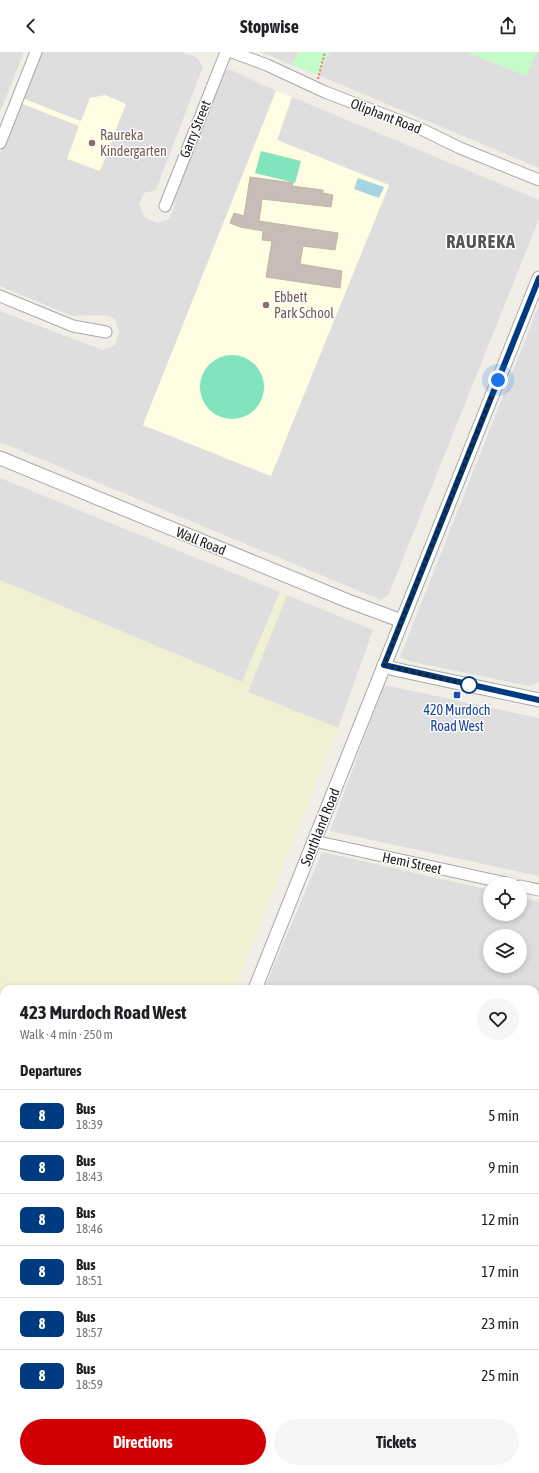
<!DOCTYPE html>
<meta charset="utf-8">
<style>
:root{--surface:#fff;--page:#f6f6f6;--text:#202124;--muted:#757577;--line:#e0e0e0;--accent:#d10005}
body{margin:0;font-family:"Asap Condensed",sans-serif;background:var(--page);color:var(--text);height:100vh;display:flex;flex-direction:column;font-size:15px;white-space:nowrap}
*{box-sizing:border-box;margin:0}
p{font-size:13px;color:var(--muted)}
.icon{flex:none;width:22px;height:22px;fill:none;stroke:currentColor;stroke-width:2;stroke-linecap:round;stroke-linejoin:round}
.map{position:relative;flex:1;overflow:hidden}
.details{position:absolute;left:0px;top:933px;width:539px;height:488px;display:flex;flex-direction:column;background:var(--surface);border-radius:12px 12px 0 0;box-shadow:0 2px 6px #0003}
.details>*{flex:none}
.badge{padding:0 8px;border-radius:6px;font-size:14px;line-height:26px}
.controls{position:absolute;left:483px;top:825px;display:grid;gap:8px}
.controls a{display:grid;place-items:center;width:44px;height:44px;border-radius:50%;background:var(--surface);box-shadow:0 2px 6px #0003;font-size:20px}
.you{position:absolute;width:20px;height:20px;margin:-10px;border:3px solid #fff;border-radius:50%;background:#1a73e8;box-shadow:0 0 0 6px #1a73e833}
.map>.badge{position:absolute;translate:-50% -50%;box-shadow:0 0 0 2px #fff}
h2{padding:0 20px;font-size:15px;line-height:36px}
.round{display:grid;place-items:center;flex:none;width:42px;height:42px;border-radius:21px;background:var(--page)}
.summary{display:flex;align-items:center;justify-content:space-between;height:68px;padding:0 20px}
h1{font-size:19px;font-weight:700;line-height:30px}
.action{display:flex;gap:8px;margin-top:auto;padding:8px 20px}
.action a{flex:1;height:46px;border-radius:24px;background:var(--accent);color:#fff;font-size:16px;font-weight:700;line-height:46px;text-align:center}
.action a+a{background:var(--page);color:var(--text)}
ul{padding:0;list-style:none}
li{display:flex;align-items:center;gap:12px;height:52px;padding:0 20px;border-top:1px solid var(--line)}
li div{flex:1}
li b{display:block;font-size:15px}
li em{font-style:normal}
li .badge{min-width:44px;font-weight:700;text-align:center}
header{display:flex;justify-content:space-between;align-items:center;height:52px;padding:0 20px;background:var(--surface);font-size:18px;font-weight:700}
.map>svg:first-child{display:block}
</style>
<header><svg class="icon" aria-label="back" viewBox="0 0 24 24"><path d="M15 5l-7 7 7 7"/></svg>Stopwise<svg class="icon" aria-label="share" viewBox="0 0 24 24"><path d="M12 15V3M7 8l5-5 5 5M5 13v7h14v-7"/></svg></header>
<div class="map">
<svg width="539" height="1421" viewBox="0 0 539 1421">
<rect width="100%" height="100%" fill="#f1eee7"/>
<g fill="#dfdede" fill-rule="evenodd">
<polygon points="0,0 24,0 0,60"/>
<polygon points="41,0 182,0 198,6 203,15 156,138 144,141 139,152 145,166 157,171 169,167 175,153 172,141 221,22 229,17 276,39 143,373 270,424 389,134 277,88 292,45 539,148 539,167 388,544 381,548 0,390 0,259 103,298 115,293 119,280 115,267 105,263 72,264 0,234 0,101"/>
<polygon points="261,0 299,0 292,13"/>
<polygon points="330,0 467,0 526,24 536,0 539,0 539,116 318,23"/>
<polygon points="539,253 539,630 529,634 413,610 400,605"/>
<polygon points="0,426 280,540 242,630 0,528"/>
<polygon points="287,543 373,578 338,676 247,640"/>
<polygon points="384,633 539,666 539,824 330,779"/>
<path d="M322 800 490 838V862H520V845L539 850V1058L535 1057V937H264ZM490 884H520V914H490Z"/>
<polygon points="535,1086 539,1087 539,1201 535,1200"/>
</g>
<g fill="#fffee2">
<polygon points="276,39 292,45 277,88 389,133 271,424 143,373"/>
<polygon points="105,43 126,52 100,119 67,107 79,74 20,51 22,46 81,69 90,46"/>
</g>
<g fill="#eff1d2">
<polygon points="0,528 242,630 280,540 287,543 248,640 338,676 235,937 4,937 4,1046 0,1044"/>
<polygon points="0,1058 4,1060 4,1417 39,1417 37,1421 0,1421"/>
<polygon points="535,1212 539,1213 539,1421 376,1421 373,1417 535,1417"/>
<polygon points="73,1417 368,1417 365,1419 374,1421 72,1421"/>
</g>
<g fill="#c3fcc6">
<polygon points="299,0 330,0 318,23 292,13"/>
<polygon points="467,0 536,0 526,24"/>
</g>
<g fill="#81e4bc">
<polygon points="261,99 301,109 295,131 255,121"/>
<circle cx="232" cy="335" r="32"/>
</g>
<polygon fill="#a5d5e1" points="358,126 384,135 379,146 354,137"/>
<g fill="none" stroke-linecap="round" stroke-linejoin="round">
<g stroke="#a5d5e1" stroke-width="3">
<polyline points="0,1051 4,1053"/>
<polyline points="535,1205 539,1206"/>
</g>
</g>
<polygon fill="#c7bdb6" stroke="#c4b4a8" points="250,125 293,131 292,134 323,138 323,141 333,143 331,155 262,147 259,169 338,181 335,198 303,194 300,212 342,219 340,236 266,225 272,189 262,188 263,179 240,175 230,171 234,161 244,164"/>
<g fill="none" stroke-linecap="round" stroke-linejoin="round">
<g stroke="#a8a8a8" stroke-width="13">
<g id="minor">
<polyline points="232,0 267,13 325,40 421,77 460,96 539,128"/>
<polyline points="0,91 36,0"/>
<polyline points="165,154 226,0"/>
<polyline points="0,244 73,274 106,280"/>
<polyline points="314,789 510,832"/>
<polyline points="520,834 539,838"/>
<polyline points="535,1073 539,1074"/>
</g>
</g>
<g stroke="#a8a8a8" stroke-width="15">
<g id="tertiary">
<polyline points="0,406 348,549 402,569"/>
<polyline points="384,613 394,617 539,648"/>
<polyline points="255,937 539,226"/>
<polyline points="61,1421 63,1417"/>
</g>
</g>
<polyline stroke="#ff766a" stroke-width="2" stroke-dasharray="2 2" stroke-linecap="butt" points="318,27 325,0"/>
<use href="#minor" stroke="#fff" stroke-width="11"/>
<use href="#tertiary" stroke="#fff" stroke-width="13"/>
</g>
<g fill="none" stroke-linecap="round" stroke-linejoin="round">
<g stroke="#fff" stroke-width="9">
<polyline id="line" points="539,226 384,613 539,648"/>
</g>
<use href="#line" stroke="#003b80" stroke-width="6"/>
<polyline stroke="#212121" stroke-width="4" stroke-dasharray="0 7.2" points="469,633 384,613 498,328"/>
</g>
<g fill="#8d6e63" stroke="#fff" stroke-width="1.5">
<circle cx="92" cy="91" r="4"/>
<circle cx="266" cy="253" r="4"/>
</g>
<circle fill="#fff" stroke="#003b80" stroke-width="2" cx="469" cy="633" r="8"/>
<rect fill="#1a4fb4" stroke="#fff" stroke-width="1.5" x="453" y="639" width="8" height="8" rx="2"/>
<g text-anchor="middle" stroke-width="3" stroke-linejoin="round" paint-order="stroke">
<g font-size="14" fill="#212121" stroke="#fff">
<text transform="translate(386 64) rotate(21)" y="5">Oliphant Road</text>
<text transform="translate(195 77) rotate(-68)" y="5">Garry Street</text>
<text transform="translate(201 489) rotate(22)" y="5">Wall Road</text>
<text transform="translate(320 775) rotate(-68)" y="5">Southland Road</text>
<text transform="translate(412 811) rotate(12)" y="5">Hemi Street</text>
</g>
<g font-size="14" fill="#785e54" stroke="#fff" text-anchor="start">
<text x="100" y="88">Raureka<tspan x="100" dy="16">Kindergarten</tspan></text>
<text x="274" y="250">Ebbett<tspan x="274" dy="16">Park School</tspan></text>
</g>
<g font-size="14" fill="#164399" stroke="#fff">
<text x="457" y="663">420 Murdoch<tspan x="457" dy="16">Road West</tspan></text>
</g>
<g font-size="18" font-weight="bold" letter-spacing="1" fill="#545454" stroke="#fff">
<text x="481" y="196">RAUREKA</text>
</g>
</g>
</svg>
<div class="controls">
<a><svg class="icon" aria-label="locate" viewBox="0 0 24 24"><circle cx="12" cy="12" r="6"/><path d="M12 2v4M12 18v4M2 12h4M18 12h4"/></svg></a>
<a><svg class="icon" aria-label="layers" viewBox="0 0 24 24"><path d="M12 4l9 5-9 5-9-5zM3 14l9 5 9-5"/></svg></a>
</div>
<div class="you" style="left:498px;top:328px"></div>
<section class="details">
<div class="summary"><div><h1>423 Murdoch Road West</h1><p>Walk · 4 min · 250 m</p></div><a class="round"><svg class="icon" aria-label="heart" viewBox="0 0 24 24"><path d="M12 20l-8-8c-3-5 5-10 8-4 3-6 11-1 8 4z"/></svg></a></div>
<h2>Departures</h2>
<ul>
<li><span class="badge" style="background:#003b80;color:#fff">8</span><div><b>Bus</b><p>18:39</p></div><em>5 min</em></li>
<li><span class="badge" style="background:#003b80;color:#fff">8</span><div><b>Bus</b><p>18:43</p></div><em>9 min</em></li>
<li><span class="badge" style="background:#003b80;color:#fff">8</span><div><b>Bus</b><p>18:46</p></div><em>12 min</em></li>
<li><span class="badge" style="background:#003b80;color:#fff">8</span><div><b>Bus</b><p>18:51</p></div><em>17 min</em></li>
<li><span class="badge" style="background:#003b80;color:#fff">8</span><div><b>Bus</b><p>18:57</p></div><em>23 min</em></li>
<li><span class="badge" style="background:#003b80;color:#fff">8</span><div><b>Bus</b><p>18:59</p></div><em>25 min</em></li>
</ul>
<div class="action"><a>Directions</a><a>Tickets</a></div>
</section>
</div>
